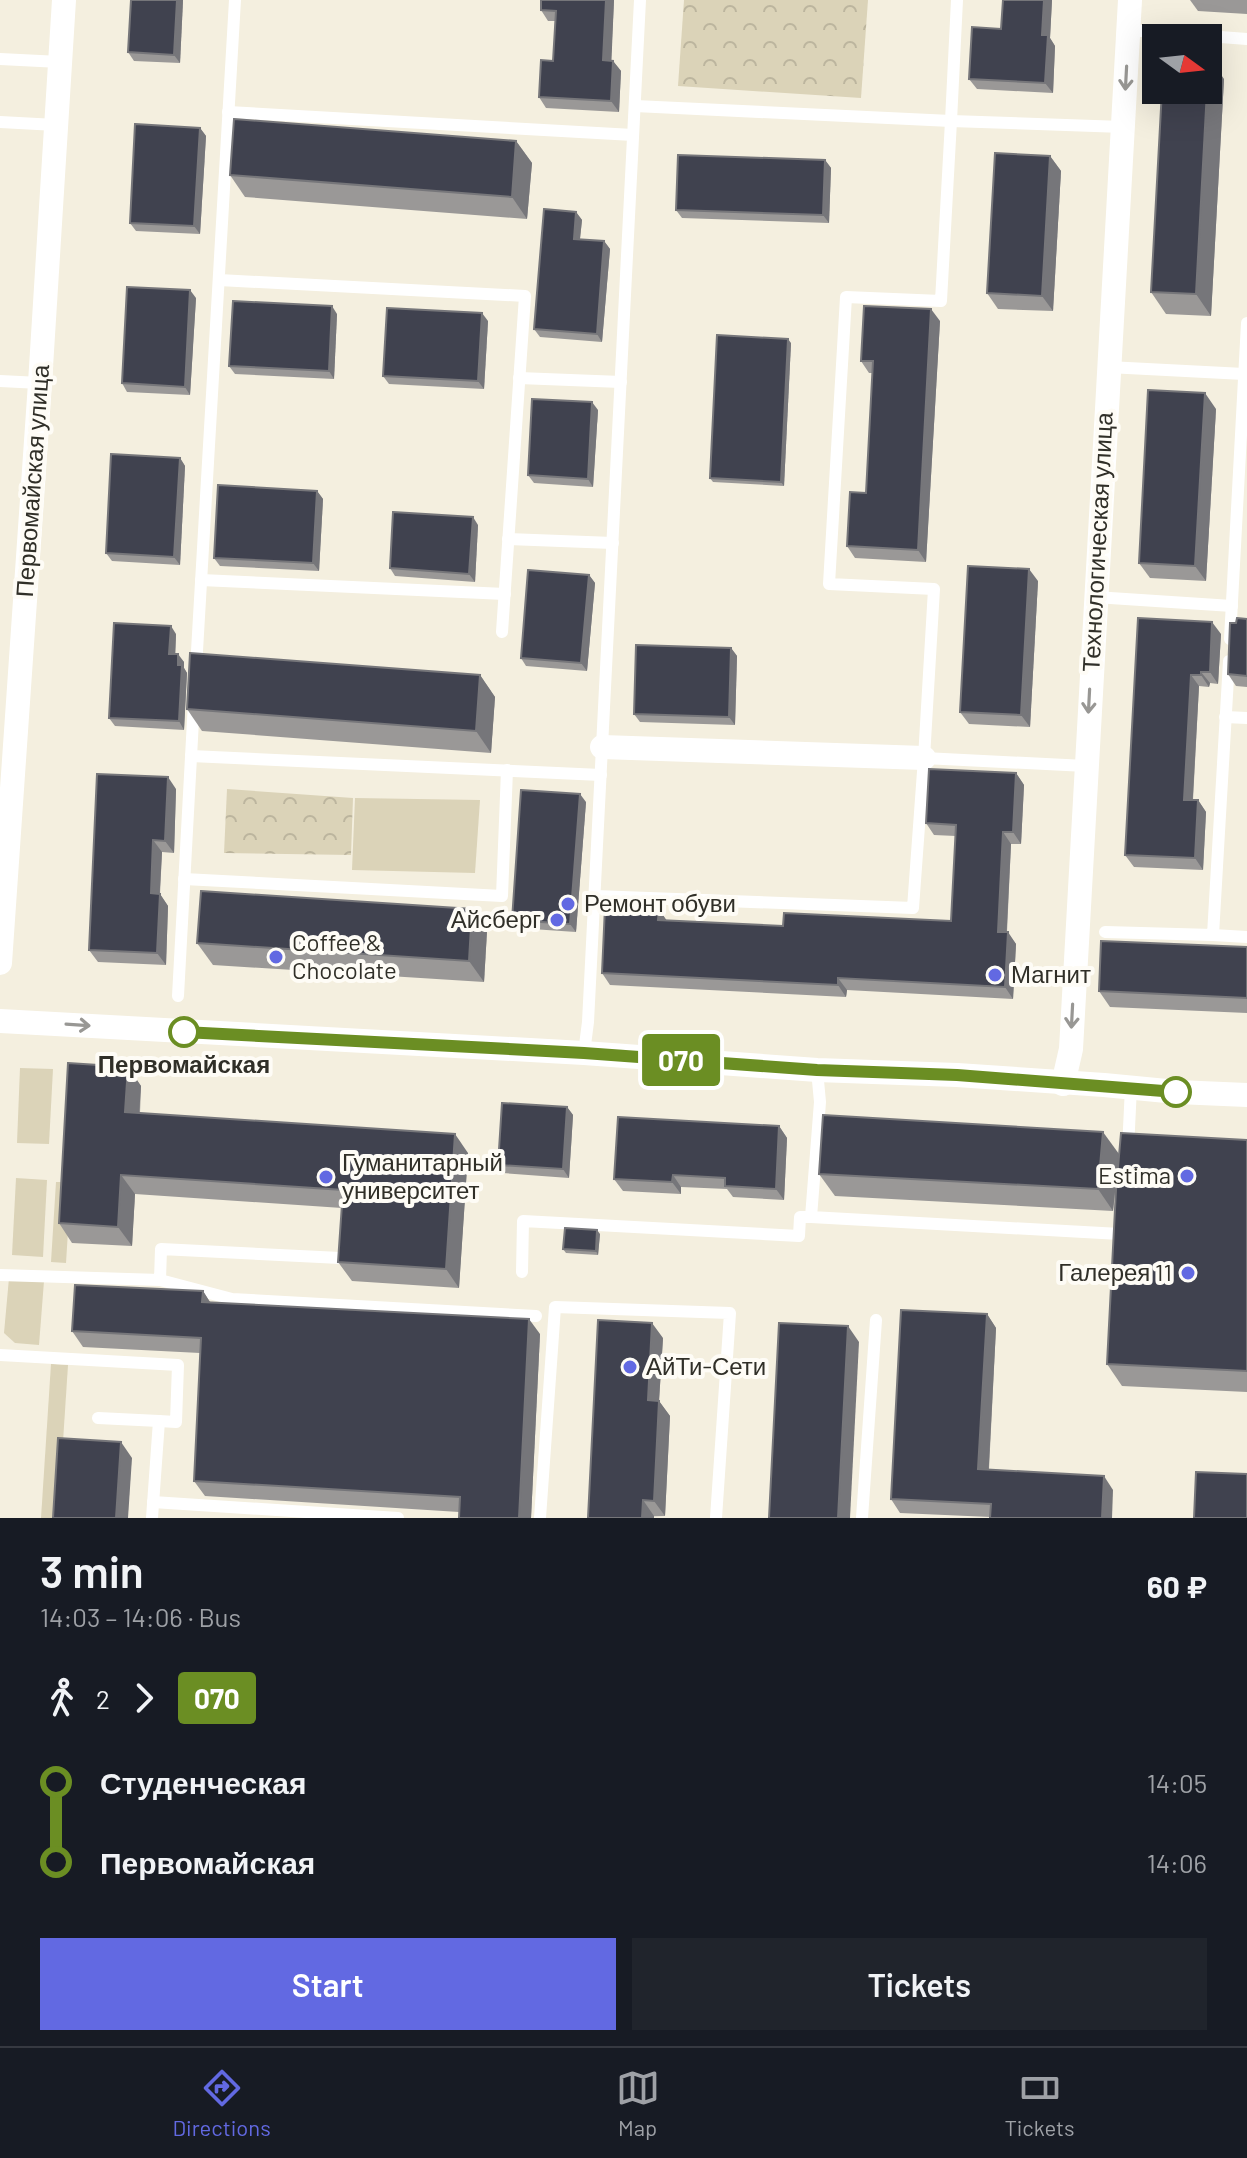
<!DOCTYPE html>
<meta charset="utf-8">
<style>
:root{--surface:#171b24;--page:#20242c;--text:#f1f3f6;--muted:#9ea1a6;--line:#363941;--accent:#6269e2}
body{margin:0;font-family:Barlow,sans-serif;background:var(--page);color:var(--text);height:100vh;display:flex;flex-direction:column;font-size:30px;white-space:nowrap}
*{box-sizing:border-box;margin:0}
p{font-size:26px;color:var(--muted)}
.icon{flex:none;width:44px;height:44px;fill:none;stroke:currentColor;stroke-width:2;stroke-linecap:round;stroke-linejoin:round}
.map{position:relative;height:1518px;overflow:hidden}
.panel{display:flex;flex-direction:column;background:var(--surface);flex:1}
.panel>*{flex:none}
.badge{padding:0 16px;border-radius:6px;font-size:28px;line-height:52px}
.needle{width:52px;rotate:105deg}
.tools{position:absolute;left:1142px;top:24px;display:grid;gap:16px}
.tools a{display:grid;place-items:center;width:80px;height:80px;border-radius:0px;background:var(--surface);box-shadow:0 8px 32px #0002;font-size:40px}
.map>.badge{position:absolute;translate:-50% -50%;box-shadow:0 0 0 4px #fff}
.legs{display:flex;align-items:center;gap:12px;height:88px;padding:0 40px;font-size:26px}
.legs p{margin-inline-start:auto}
.summary{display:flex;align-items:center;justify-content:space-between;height:136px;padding:0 40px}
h1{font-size:44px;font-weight:600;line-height:60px}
.primary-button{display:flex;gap:16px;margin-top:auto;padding:16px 40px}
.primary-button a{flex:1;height:92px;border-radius:0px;background:var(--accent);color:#fff;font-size:32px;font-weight:600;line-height:92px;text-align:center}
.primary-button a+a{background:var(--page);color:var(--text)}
ul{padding:0 40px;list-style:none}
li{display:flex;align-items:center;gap:28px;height:80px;font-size:30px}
li i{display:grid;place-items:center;width:12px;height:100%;margin:0 10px;background:currentColor}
li i::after{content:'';width:20px;height:20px;margin:-10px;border:6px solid;border-radius:50%;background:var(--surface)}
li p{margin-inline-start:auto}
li:first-child i{background:linear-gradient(#0000 50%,currentColor 0)}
li:last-child i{background:linear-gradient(currentColor 50%,#0000 0)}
.tabs{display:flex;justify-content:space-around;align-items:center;height:112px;border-top:2px solid var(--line);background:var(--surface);font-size:22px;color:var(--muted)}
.tabs a{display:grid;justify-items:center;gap:4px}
.tabs .selected{color:var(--accent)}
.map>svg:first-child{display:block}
</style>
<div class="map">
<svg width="1247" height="1518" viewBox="0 0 1247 1518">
<defs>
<pattern id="park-crowns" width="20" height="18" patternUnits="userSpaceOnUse" patternTransform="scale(2)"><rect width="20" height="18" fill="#dbd3b8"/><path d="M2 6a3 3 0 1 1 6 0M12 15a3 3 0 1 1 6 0" fill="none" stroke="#bcb59e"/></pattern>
</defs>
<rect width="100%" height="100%" fill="#f4efdf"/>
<g fill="#dbd3b8">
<polygon points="355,798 480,800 475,873 352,870"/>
<polygon points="20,1068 53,1069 49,1144 17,1143"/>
<polygon points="16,1178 47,1180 43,1257 12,1255"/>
<polygon points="56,1182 71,1182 66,1263 51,1262"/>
<polygon points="9,1278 44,1281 39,1345 15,1343 4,1333"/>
<polygon points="51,1364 68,1365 58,1518 41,1518"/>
</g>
<g fill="url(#park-crowns)">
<polygon points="684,0 868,0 861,98 678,86"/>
<polygon points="227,789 353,798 351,855 224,853"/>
</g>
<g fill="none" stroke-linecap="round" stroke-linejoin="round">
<g stroke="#fff" stroke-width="12">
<polyline points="957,0 951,121 1123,127"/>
<polyline points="1128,30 1247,39"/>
<polyline points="0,59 60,62"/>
<polyline points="635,106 951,121 941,301 846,297 829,584 934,589 924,758"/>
<polyline points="228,112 633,135"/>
<polyline points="0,122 56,125"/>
<polyline points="219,280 525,296 502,632"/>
<polyline points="1108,367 1244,374"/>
<polyline points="519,378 621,382"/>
<polyline points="0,381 40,383"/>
<polyline points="508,539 613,543"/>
<polyline points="201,580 505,594"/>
<polyline points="1095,597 1232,606"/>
<polyline points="1230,639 1247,323"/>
<polyline points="196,668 235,0"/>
<polyline points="1225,717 1247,718"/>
<polyline points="191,756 601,775"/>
<polyline points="184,879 502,896 507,770"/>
<polyline points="595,896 913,908 924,758 1086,766"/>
<polyline points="1105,932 1213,935 1229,661"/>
<polyline points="1213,935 1247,937"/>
<polyline points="178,996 194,702"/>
<polyline points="584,1053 588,1022 640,0"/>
<polyline points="817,1070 820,1102 811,1217 1120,1234 1121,1227"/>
<polyline points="1128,1149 1131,1087"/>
<polyline points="522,1272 523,1221 799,1236 800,1217 811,1217"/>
<polyline points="0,1275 160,1280 161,1249 340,1258"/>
<polyline points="160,1280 232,1299 536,1316"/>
<polyline points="0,1355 178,1365 176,1422 159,1421"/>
<polyline points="98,1418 159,1421 152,1518"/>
<polyline points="153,1502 398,1518"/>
<polyline points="540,1518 555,1307 730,1313 716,1518"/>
<polyline points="862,1518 876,1320"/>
</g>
<g stroke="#fff" stroke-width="24">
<polyline points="602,747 924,758"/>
<polyline points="0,963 40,383 64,0"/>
<polyline points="0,1021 584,1053 817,1070 957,1075 1104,1085 1177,1092 1247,1095"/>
<polyline points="1063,1084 1071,1049 1130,0"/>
</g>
</g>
<g fill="#9a9897">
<polygon points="131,0 183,0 180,63 134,61 128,52"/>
<polygon points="541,0 614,0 611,60 613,61 621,71 619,112 546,108 539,97 553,61 555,21 548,21 541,10"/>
<polygon points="1003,0 1052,0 1050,38 1055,46 1053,93 977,89 969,79 1001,29"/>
<polygon points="1190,0 1247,0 1247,14 1198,11"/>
<polygon points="1224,79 1211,316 1166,314 1151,292"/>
<polygon points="200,128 206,136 200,234 136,231 130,223"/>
<polygon points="516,141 532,163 527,219 245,197 230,175"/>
<polygon points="1050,156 1061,171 1053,311 998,309 987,293"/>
<polygon points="825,160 831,168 829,223 682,218 676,210"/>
<polygon points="576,212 582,220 580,239 604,241 610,249 602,342 540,337 534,329"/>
<polygon points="196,298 190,395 127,392 122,383"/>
<polygon points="337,314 334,379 235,374 229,366"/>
<polygon points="488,321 484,389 389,384 383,376"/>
<polygon points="940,321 926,562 855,558 847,546 866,493 873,373 869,373 861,361"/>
<polygon points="791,343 784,486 713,482 710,478"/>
<polygon points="1216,409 1206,581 1150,578 1139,563"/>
<polygon points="598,410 593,487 534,483 528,475"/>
<polygon points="180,458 185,466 180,565 112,561 106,553"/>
<polygon points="317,491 323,499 319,571 220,566 214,558"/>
<polygon points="478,525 475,582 395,576 390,568"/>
<polygon points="589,575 595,583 587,671 526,666 521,658"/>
<polygon points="1038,581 1030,727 969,724 960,712"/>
<polygon points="1138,618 1221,634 1218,684 1210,683 1209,687 1199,686 1193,800 1198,800 1206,812 1203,870 1134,867 1125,855"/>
<polygon points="1247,619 1247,687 1236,686 1228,674 1236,623"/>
<polygon points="176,634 175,654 184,662 184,668 187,673 184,730 115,726 109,718"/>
<polygon points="731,648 737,656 735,725 640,722 634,714"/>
<polygon points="480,675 495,697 491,753 202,731 187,709"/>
<polygon points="1016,773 1024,785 1021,844 1011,844 1007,932 1016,944 1013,999 847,990 846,997 610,985 602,973 659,909 666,920 783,926 951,921 956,836 934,835 926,823"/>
<polygon points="176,789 174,853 162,852 160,894 168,906 166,965 98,962 89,950"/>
<polygon points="586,802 576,932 517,928 512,920"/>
<polygon points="487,931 484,982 213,965 197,943"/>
<polygon points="1247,947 1247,1013 1110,1007 1099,991"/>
<polygon points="128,1067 141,1086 140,1113 468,1153 459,1288 352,1281 338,1262 342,1208 135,1194 132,1246 72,1243 59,1223"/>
<polygon points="567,1107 573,1115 569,1178 503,1173 498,1165"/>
<polygon points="779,1126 787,1138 784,1200 733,1197 727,1189 681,1187 681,1194 623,1191 614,1179"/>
<polygon points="1247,1140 1247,1392 1122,1386 1107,1364"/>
<polygon points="1119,1154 1113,1211 835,1196 819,1174"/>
<polygon points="600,1234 598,1255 566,1253 563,1249"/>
<polygon points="203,1291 210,1302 540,1334 531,1518 459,1518 459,1512 205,1496 194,1481 200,1353 83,1347 72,1331"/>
<polygon points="987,1314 996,1328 989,1469 1113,1490 990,1517 900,1513 891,1499"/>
<polygon points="663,1338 659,1401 670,1416 665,1516 588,1518"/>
</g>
<g fill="#76767a">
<polygon points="177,0 183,0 180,63 174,55"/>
<polygon points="606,0 614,0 611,71 603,60"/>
<polygon points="1044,0 1052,0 1050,38 1055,46 1053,93 1045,83 1042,35"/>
<polygon points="1209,57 1224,79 1211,316 1196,294 1207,90 1208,90"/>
<polygon points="613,61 621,71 619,112 611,101"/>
<polygon points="200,128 206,136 200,234 194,226"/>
<polygon points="516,141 532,163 527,219 512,197"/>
<polygon points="1050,156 1061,171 1053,311 1042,296"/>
<polygon points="825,160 831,168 829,223 823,215"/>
<polygon points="576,212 582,220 579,247 574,239"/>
<polygon points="604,241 610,249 602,342 597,334"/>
<polygon points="190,290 196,298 190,395 185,387"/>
<polygon points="332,306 337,314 334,379 329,371"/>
<polygon points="931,309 940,321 926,562 918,550"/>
<polygon points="482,313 488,321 484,389 478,381"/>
<polygon points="788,339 791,343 784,486 781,482"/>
<polygon points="1205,393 1216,409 1206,581 1195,566"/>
<polygon points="592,402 598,410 593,487 588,479"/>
<polygon points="180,458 185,466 180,565 174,557"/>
<polygon points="317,491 323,499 319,571 313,563"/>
<polygon points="473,517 478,525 475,582 469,574"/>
<polygon points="1029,569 1038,581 1030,727 1021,715"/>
<polygon points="589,575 595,583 587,671 581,663"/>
<polygon points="1212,622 1221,634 1218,684 1210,672"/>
<polygon points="171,626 176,634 175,662 169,654"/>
<polygon points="731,648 737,656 735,725 729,717"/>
<polygon points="178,654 184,662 184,668 187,673 184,730 179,721"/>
<polygon points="1201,672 1210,683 1209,687 1201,675"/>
<polygon points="480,675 495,697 491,753 476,731"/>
<polygon points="1191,675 1199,686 1192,812 1184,800"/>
<polygon points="1016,773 1024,785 1021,844 1013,832"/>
<polygon points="168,777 176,789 174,853 165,841"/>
<polygon points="580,794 586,802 576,932 570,924"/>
<polygon points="1198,800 1206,812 1203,870 1195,858"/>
<polygon points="1003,832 1011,844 1006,944 998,932"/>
<polygon points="153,840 162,852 159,905 151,893"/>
<polygon points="160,894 168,906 166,965 157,953"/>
<polygon points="472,909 487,931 484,982 469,961"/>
<polygon points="659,909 667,921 658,920"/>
<polygon points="1008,932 1016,944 1013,999 1005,987"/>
<polygon points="838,978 847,990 846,997 838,985"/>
<polygon points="128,1067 141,1086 138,1131 125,1112"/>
<polygon points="567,1107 573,1115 569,1178 563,1169"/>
<polygon points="779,1126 787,1138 784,1200 776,1189"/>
<polygon points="1103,1132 1119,1154 1113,1211 1098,1189"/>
<polygon points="455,1134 468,1153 459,1288 446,1269"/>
<polygon points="121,1175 135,1194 132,1246 118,1227"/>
<polygon points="673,1175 681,1187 681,1194 672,1182"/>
<polygon points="597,1230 600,1234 598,1255 596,1251"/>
<polygon points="203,1291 213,1307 202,1302"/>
<polygon points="987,1314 996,1328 988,1482 978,1469"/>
<polygon points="529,1319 540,1334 531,1518 519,1518"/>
<polygon points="652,1323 663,1338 659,1401 670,1416 665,1516 654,1501 648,1400"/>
<polygon points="848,1326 859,1342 850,1518 838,1518"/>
<polygon points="121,1442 132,1458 128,1518 116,1518"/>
<polygon points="1104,1476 1113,1490 1112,1518 1102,1518"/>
<polygon points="643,1500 654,1516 654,1518 642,1518"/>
</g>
<g fill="#40424f" stroke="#76767a" stroke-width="2">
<polygon points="131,0 177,0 174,55 128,52"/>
<polygon points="541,0 606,0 603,60 613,61 611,101 539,97 541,60 553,61 556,11 541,10"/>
<polygon points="1003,0 1044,0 1042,35 1048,35 1045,83 969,79 972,27 1001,29"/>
<polygon points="1162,90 1207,90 1196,294 1151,292"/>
<polygon points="234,119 516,141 512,197 230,175"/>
<polygon points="135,124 200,128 194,226 130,223"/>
<polygon points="995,153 1050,156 1042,296 987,293"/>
<polygon points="678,155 825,160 823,215 676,210"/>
<polygon points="544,209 576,212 574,239 604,241 597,334 534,329"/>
<polygon points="127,287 190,290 185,387 122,383"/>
<polygon points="233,301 332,306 329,371 229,366"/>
<polygon points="864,306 931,309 918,550 847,546 850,492 866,493 873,361 861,361"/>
<polygon points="387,308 482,313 478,381 383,376"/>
<polygon points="717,335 788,339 781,482 710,478"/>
<polygon points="1148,390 1205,393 1195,566 1139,563"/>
<polygon points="532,399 592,402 588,479 528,475"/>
<polygon points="111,454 180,458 174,557 106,553"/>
<polygon points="218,485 317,491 313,563 214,558"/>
<polygon points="393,512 473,517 469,574 390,568"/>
<polygon points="968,566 1029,569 1021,715 960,712"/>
<polygon points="528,570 589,575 581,663 521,658"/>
<polygon points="1138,618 1212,622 1210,672 1201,672 1201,675 1191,675 1184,800 1198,800 1195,858 1125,855"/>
<polygon points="1237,618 1247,619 1247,676 1228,674 1230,623 1236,623"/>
<polygon points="114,623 171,626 169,654 178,654 178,665 182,665 179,721 109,718"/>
<polygon points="636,645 731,648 729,717 634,714"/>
<polygon points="190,653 480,675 476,731 187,709"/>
<polygon points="929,769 1016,773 1013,832 1003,832 998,932 1008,932 1005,987 838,978 838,985 602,973 605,907 659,909 658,920 783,926 784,913 951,921 956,825 926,823"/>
<polygon points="97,774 168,777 165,841 153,840 151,893 160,894 157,953 89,950"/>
<polygon points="521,790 580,794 570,924 512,920"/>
<polygon points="201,891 472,909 469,961 197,943"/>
<polygon points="1101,941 1247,947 1247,998 1099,991"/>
<polygon points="68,1063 128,1067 125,1112 455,1134 446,1269 338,1262 343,1190 121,1175 118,1227 59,1223"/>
<polygon points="502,1103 567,1107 563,1169 498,1165"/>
<polygon points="823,1115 1103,1132 1098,1189 819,1174"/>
<polygon points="618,1117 779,1126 776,1189 725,1186 725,1178 673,1175 672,1182 614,1179"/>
<polygon points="1121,1133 1247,1140 1247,1371 1107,1364 1116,1190"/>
<polygon points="565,1228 597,1230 596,1251 563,1249"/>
<polygon points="75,1285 203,1291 202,1302 529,1319 519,1518 459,1518 460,1497 194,1481 201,1338 72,1331"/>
<polygon points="901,1310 987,1314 978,1469 1104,1476 1102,1518 990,1518 991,1504 891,1499"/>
<polygon points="598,1320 652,1323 648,1400 659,1401 654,1501 643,1500 642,1518 588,1518"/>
<polygon points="779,1323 848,1326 838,1518 769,1518"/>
<polygon points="58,1438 121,1442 116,1518 53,1518"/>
<polygon points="1196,1472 1247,1474 1247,1518 1194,1518"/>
</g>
<defs><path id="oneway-shaft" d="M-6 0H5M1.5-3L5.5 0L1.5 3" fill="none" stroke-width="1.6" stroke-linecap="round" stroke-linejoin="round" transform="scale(2)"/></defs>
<g stroke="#989794">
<use href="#oneway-shaft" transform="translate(1126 78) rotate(93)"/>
<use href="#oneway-shaft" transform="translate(1089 701) rotate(93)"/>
<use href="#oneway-shaft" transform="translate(1072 1016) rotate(93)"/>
<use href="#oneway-shaft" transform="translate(78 1025) rotate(4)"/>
</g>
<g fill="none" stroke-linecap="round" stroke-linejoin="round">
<g stroke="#fff" stroke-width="18">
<polyline id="line-1" points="184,1032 584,1053 817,1070 957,1075 1176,1092"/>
</g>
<use href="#line-1" stroke="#6b8e23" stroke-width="12"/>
</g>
<g fill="#6269e2" stroke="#fefcf6" stroke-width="3">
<circle cx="568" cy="904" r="8"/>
<circle cx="557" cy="920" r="8"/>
<circle cx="276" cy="957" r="8"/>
<circle cx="995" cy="975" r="8"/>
<circle cx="1187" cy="1176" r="8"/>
<circle cx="326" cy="1177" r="8"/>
<circle cx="1188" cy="1273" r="8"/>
<circle cx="630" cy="1367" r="8"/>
</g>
<g fill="#fff" stroke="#6b8e23" stroke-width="4">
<circle cx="184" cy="1032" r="14"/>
<circle cx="1176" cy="1092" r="14"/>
</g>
<g text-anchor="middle" stroke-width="8" stroke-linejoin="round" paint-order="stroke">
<g font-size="24" fill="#302f28" stroke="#fefcf6">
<text transform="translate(33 481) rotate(-86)" y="8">Первомайская улица</text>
<text transform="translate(1098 542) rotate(-87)" y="8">Технологическая улица</text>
</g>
<g font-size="24" fill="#302f28" stroke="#fefcf6" text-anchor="start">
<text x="584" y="912">Ремонт обуви</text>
<text x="541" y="928" text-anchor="end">Айсберг</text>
<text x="292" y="951">Coffee &amp;<tspan x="292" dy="28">Chocolate</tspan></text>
<text x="1011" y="983">Магнит</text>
<text x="342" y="1171">Гуманитарный<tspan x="342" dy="28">университет</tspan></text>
<text x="1171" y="1184" text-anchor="end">Estima</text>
<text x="1172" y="1281" text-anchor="end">Галерея 11</text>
<text x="646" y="1375">АйТи-Сети</text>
</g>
<g font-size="24" font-weight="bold" fill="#302f28" stroke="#fefcf6">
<text x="184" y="1073">Первомайская</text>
</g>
</g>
</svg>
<div class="tools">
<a><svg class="needle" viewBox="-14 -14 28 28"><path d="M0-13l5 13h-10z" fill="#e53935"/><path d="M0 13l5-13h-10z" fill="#9ea1a6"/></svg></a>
</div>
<b class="badge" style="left:681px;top:1060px;background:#6b8e23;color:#fff">070</b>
</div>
<section class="panel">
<div class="summary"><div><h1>3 min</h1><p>14:03 – 14:06 · Bus</p></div><b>60 ₽</b></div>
<div class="legs"><svg class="icon" aria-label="walk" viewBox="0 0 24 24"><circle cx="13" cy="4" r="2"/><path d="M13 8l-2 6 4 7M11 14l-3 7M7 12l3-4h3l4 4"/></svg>2<svg class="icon" aria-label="forward" viewBox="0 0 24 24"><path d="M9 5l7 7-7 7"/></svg><b class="badge" style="background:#6b8e23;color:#fff">070</b></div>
<ul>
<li><i style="color:#6b8e23"></i><b>Студенческая</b><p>14:05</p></li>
<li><i style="color:#6b8e23"></i><b>Первомайская</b><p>14:06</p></li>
</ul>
<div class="primary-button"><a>Start</a><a>Tickets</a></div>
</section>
<nav class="tabs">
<a class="selected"><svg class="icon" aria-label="directions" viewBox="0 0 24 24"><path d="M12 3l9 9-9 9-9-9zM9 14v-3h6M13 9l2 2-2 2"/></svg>Directions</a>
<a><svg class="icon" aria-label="map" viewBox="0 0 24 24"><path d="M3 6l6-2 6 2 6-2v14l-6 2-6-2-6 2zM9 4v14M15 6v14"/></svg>Map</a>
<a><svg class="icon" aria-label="tickets" viewBox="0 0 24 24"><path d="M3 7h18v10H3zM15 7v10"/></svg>Tickets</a>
</nav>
